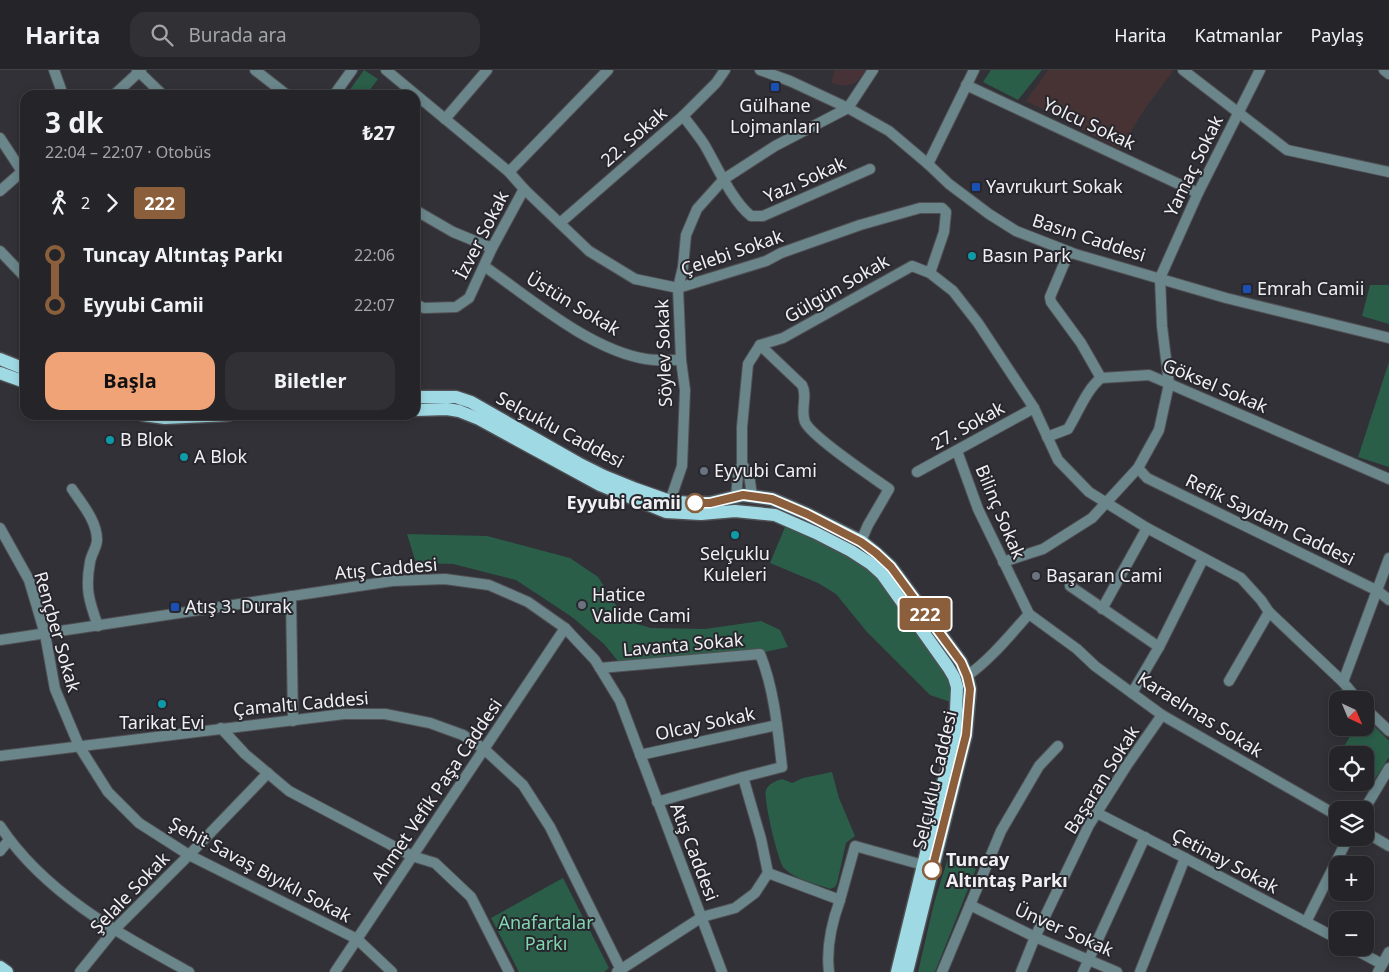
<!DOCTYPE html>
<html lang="tr">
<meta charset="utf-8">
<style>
:root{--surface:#252529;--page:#313135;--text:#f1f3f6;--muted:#a3a5a8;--line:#424246;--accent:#efa376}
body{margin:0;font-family:"Noto Sans",sans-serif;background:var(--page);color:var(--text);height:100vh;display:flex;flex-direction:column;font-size:19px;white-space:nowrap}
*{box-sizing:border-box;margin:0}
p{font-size:16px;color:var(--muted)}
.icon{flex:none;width:28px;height:28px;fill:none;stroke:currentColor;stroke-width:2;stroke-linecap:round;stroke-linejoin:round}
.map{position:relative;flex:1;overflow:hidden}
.drawer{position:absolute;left:20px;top:20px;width:400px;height:330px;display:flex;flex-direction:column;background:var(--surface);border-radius:15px;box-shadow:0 2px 8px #0003,0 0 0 1px var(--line)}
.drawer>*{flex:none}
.badge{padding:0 10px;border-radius:4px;font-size:18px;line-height:32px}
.needle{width:32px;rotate:136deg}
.fabs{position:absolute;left:1329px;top:621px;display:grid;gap:10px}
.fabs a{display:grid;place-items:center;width:45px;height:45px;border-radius:10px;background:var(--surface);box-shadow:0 2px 8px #0003,0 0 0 1px var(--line);font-size:25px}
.map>.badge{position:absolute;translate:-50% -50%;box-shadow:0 0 0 2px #fff}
.legs{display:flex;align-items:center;gap:8px;height:55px;padding:0 25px;font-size:16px}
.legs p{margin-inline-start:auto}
.summary{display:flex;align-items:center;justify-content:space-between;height:85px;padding:0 25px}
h1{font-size:28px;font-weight:700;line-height:38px}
.primary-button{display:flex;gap:10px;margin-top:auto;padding:10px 25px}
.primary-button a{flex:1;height:58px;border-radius:15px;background:var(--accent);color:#111;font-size:20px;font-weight:700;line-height:58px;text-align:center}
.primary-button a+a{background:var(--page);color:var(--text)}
ul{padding:0 25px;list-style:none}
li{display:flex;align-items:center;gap:18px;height:50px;font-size:19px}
li i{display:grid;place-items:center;width:8px;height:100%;margin:0 6px;background:currentColor}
li i::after{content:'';width:12px;height:12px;margin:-6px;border:4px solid;border-radius:50%;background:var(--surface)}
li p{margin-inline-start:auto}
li:first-child i{background:linear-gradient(#0000 50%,currentColor 0)}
li:last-child i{background:linear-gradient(currentColor 50%,#0000 0)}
header{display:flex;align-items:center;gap:30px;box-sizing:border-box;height:70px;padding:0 25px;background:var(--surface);border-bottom:1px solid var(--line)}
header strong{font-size:24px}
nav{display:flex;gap:28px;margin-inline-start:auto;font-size:18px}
.search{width:350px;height:45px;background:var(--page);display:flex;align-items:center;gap:12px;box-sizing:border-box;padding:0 18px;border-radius:15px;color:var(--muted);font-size:19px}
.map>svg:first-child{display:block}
</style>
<header>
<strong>Harita</strong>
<div class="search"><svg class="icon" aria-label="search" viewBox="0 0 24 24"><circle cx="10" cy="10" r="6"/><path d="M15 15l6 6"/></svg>Burada ara</div>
<nav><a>Harita</a><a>Katmanlar</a><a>Paylaş</a></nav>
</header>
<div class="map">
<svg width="1389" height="902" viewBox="0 0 1389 902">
<rect width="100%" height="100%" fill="#313137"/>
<polygon fill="#483334" points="1048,0 1172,0 1173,1 1146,37 1120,79 1026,31"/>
<polygon fill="#473337" points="835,0 867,0 855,13 843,16 831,13"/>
<g fill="#2a5e48">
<polygon points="364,0 378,9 366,25 346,25"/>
<polygon points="991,0 1042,0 1018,30 983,12"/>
<polygon points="1370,215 1389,215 1389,254 1362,246"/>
<polygon points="1389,292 1389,397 1358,387"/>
<polygon points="788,450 872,496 948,598 956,634 930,625 867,562 836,524 818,513 770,493"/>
<polygon points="407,464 487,466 570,488 598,507 626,551 651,558 705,559 761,551 780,560 788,577 765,582 618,591 604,574 572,547 516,510 453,494 416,493"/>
<polygon points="1365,647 1389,671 1389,687 1375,709 1365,702 1365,685 1339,685 1355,658 1365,658"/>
<path d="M832 702 839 728 855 766 846 773 837 813 835 817 830 819C815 813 795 810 784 798 778 791 763 728 766 720 769 713 776 711 782 709L792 713 803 708Z"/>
<polygon points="948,788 976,799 935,902 918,902 934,833"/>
<polygon points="563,808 609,898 604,902 519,902 491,848"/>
</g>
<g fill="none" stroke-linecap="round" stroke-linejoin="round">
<g stroke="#505055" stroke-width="12">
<g id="minor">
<polyline points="54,0 63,25"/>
<polyline points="137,0 163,25"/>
<polyline points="255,0 287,25"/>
<polyline points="386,0 509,102 524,119 589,181 635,209 678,218 766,191 781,183 860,155 920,138 942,138 946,142 944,162 930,203"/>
<polyline points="760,0 790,11 848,38 889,61 928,94 949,114 989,144 1016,161 1075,184 1226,228 1389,268"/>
<polyline points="1183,0 1287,80 1389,102"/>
<polyline points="1384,0 1389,4"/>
<polyline points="966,15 1198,123"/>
<polyline points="114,25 141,0"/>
<polyline points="334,25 352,0"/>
<path d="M683 46C690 55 698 65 704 74 717 96 732 131 751 146H763L870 99"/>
<polyline points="445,49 487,0"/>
<polyline points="0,68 25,106"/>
<polyline points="928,94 974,0"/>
<polyline points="509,102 608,0"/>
<polyline points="0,121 25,99"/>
<polyline points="415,140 453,162 492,178"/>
<polyline points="560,153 683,46 716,13 725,0"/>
<polyline points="0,181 25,207"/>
<polyline points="1069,182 1050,227 1051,232 1081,273 1101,308"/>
<path d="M484 196C530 228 590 280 646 289 657 291 670 290 681 290"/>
<polyline points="415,234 424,238 456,237 469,228 492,178 524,119"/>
<path d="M760 275 802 315C808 326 800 340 805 352 812 367 872 407 889 419L868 455 861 471"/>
<path d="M1047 367 1068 359C1078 343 1086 320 1101 308L1149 305 1389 409"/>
<path d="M957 381 978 439 1029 544C1010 565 991 589 967 606"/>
<polyline points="742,394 749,404 752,426"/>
<polyline points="1138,398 1147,408 1378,521 1389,530"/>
<polyline points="917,402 1034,338"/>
<path d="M72 419C82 434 97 451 97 470 97 477 91 485 90 492 85 519 89 531 98 556"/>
<polyline points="736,427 738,406 742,394 742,357 748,294 760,275 783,268 912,196 930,203 953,221 978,253 1034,338 1058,390 1089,422 1147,458 1241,508 1261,530 1269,542 1343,612 1358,630"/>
<polyline points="670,431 682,396 685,320 681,290 678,218 683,197 686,165 697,139 724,109 775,76 848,38 873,0"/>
<polyline points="0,458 29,510 45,564 55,619 79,676 108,722 139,753 189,785 357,869 392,902"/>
<polyline points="1003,492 1043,479 1092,448 1138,398 1159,360 1169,314 1162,256 1160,208 1198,123 1260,0"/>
<polyline points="1070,516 1159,577"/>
<polyline points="291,526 293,651"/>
<polyline points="1102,539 1147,458"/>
<polyline points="1029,544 1077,579 1095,596 1162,645 1338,746"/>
<polyline points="0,570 392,511 445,509 489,515 528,532 565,558 595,590 620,631 722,902"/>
<path d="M600 598 760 584C774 618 778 661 782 697L743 707 761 769 768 803 755 823 735 838 702 847 617 902"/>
<polyline points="1229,611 1269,542"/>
<polyline points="1343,612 1389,488"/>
<polyline points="1132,623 1159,577 1203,489"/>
<polyline points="1365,638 1389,661"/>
<polyline points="221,658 245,684 289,721 412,786 435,793 471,827 509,902"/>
<polyline points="640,685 777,655"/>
<polyline points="0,686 344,644 385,644 430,653 463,665 484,679 523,715 550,757 622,902"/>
<polyline points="657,732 743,707"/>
<polyline points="1364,740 1389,698"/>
<polyline points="1097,743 1185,788 1338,869"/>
<path d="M0 756C45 824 120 864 189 902"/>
<polyline points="1365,762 1389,776"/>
<polyline points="0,781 9,770"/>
<polyline points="768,803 840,830 855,776 923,795"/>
<polyline points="970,835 1035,867 1117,902"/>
<polyline points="1306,852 1348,768"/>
<polyline points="1352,878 1382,894"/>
<polyline points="80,902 114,860 189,785 268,703"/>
<polyline points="335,902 565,558"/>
<path d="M829 902C826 878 832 852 840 830"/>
<polyline points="942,902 1001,761 1039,696 1058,676"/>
<polyline points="1021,902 1035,867 1089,755 1127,695 1162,645"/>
<polyline points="1083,902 1145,767"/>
<polyline points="1140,902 1185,788"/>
<polyline points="1378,902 1389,882"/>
</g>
</g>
<g stroke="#505055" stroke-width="15">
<g id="major">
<polyline points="0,289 25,299"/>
<polyline points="0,303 25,312"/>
<polyline points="415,327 456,327 471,332 578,393 604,406 636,419 670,431 690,433 710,433 743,425 772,429 807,444 861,471 876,483 891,497 961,592 967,606 970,619 966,665 907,902"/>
<polyline points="415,340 447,339 459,341 479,349 600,415 666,442 701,444 735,441 775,445 816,463 851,481 871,494 882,504 948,597 954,607 957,617 955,664 897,902"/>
<polyline points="143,345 165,348 228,345"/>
<polyline points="0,897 7,902"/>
</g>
</g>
<use href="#minor" stroke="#6a868a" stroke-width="10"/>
<use href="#major" stroke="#9fdae4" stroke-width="12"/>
</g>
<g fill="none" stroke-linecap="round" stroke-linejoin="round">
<g stroke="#fff" stroke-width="11">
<polyline id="line-1" points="695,433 710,433 743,425 772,429 807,444 861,472 876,483 891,497 961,592 967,606 970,619 966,665 932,800"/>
</g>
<use href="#line-1" stroke="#8b5e3c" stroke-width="8"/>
</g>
<g fill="#1a4fb4" stroke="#27272d" stroke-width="2">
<rect x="770" y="12" width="10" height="10" rx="2.5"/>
<rect x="971" y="112" width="10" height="10" rx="2.5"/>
<rect x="1242" y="214" width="10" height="10" rx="2.5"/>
<rect x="170" y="532" width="10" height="10" rx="2.5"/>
</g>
<g fill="#0f9aa8" stroke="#27272d" stroke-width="2">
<circle cx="972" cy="186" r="5"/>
<circle cx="110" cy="370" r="5"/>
<circle cx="184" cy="387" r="5"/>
<circle cx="735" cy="465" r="5"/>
<circle cx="162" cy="634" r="5"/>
</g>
<g fill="#6b7280" stroke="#27272d" stroke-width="2">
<circle cx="704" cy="401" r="5"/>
<circle cx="1036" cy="506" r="5"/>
<circle cx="582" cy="535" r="5"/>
</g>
<g fill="#fff" stroke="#8b5e3c" stroke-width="2.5">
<circle cx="695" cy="433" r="9"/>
<circle cx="932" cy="800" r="9"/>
</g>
<g text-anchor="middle" stroke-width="4" stroke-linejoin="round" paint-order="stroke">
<g font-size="18" fill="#f0f0f4" stroke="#27272d" text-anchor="start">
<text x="775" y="42" text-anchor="middle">Gülhane<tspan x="775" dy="21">Lojmanları</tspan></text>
<text x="986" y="123">Yavrukurt Sokak</text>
<text x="982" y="192">Basın Park</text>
<text x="1257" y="225">Emrah Camii</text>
<text x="120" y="376">B Blok</text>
<text x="194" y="393">A Blok</text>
<text x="714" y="407">Eyyubi Cami</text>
<text x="735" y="490" text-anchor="middle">Selçuklu<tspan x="735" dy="21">Kuleleri</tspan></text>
<text x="1046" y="512">Başaran Cami</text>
<text x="592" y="531">Hatice<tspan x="592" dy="21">Valide Cami</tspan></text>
<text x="185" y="543">Atış 3. Durak</text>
<text x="162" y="659" text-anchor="middle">Tarikat Evi</text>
</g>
<g font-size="18" fill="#f0f0f4" stroke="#27272d">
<text transform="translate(1089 54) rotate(25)" y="6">Yolcu Sokak</text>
<text transform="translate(634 67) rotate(-41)" y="6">22. Sokak</text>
<text transform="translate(1194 96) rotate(-64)" y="6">Yamaç Sokak</text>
<text transform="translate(805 110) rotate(-24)" y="6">Yazı Sokak</text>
<text transform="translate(482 165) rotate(-63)" y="6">İzver Sokak</text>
<text transform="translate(1089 168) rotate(18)" y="6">Basın Caddesi</text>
<text transform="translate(732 183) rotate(-19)" y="6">Çelebi Sokak</text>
<text transform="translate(837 219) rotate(-30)" y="6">Gülgün Sokak</text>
<text transform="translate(573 234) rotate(31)" y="6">Üstün Sokak</text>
<text transform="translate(664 283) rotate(-92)" y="6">Söylev Sokak</text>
<text transform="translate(1215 316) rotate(23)" y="6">Göksel Sokak</text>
<text transform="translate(968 356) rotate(-29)" y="6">27. Sokak</text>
<text transform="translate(560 360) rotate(28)" y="6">Selçuklu Caddesi</text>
<text transform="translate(1000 442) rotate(67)" y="6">Bilinç Sokak</text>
<text transform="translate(1270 450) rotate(26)" y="6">Refik Saydam Caddesi</text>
<text transform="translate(386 499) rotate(-5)" y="6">Atış Caddesi</text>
<text transform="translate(57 562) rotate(74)" y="6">Rençber Sokak</text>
<text transform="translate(683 575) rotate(-5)" y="6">Lavanta Sokak</text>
<text transform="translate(301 634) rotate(-5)" y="6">Çamaltı Caddesi</text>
<text transform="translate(1200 645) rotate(32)" y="6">Karaelmas Sokak</text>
<text transform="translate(705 654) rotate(-12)" y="6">Olcay Sokak</text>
<text transform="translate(935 710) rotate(-77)" y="6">Selçuklu Caddesi</text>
<text transform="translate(1102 710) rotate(-58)" y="6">Başaran Sokak</text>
<text transform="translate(437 721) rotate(-56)" y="6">Ahmet Vefik Paşa Caddesi</text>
<text transform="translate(694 782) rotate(69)" y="6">Atış Caddesi</text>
<text transform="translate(1225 791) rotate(28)" y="6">Çetinay Sokak</text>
<text transform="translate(260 800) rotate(28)" y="6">Şehit Savaş Bıyıklı Sokak</text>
<text transform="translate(130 823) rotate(-46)" y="6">Şelale Sokak</text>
<text transform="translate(1064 860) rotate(24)" y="6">Ünver Sokak</text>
</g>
<g font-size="18" font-weight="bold" fill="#f0f0f4" stroke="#27272d" text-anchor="end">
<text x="681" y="439">Eyyubi Camii</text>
<text x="946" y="796" text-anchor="start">Tuncay<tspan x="946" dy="21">Altıntaş Parkı</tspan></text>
</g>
<g font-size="18" fill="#81d7af" stroke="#27272d">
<text x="546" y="859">Anafartalar<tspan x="546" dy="21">Parkı</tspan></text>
</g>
</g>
</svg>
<div class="fabs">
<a><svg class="needle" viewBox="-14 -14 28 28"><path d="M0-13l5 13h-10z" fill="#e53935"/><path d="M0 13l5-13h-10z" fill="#a3a5a8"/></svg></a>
<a><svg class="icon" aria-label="locate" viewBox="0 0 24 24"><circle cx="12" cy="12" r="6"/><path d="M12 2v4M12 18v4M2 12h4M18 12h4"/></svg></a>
<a><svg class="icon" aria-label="layers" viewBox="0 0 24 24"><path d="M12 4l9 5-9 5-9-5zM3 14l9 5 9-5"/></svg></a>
<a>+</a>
<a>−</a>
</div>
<b class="badge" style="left:925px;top:544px;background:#8b5e3c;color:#fff">222</b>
<section class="drawer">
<div class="summary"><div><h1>3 dk</h1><p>22:04 – 22:07 · Otobüs</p></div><b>₺27</b></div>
<div class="legs"><svg class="icon" aria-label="walk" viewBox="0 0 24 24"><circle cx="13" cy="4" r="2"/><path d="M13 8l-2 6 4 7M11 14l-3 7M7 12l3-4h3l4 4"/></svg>2<svg class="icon" aria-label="forward" viewBox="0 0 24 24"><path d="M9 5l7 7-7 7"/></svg><b class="badge" style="background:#8b5e3c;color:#fff">222</b></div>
<ul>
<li><i style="color:#8b5e3c"></i><b>Tuncay Altıntaş Parkı</b><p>22:06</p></li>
<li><i style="color:#8b5e3c"></i><b>Eyyubi Camii</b><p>22:07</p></li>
</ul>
<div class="primary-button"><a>Başla</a><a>Biletler</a></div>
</section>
</div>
